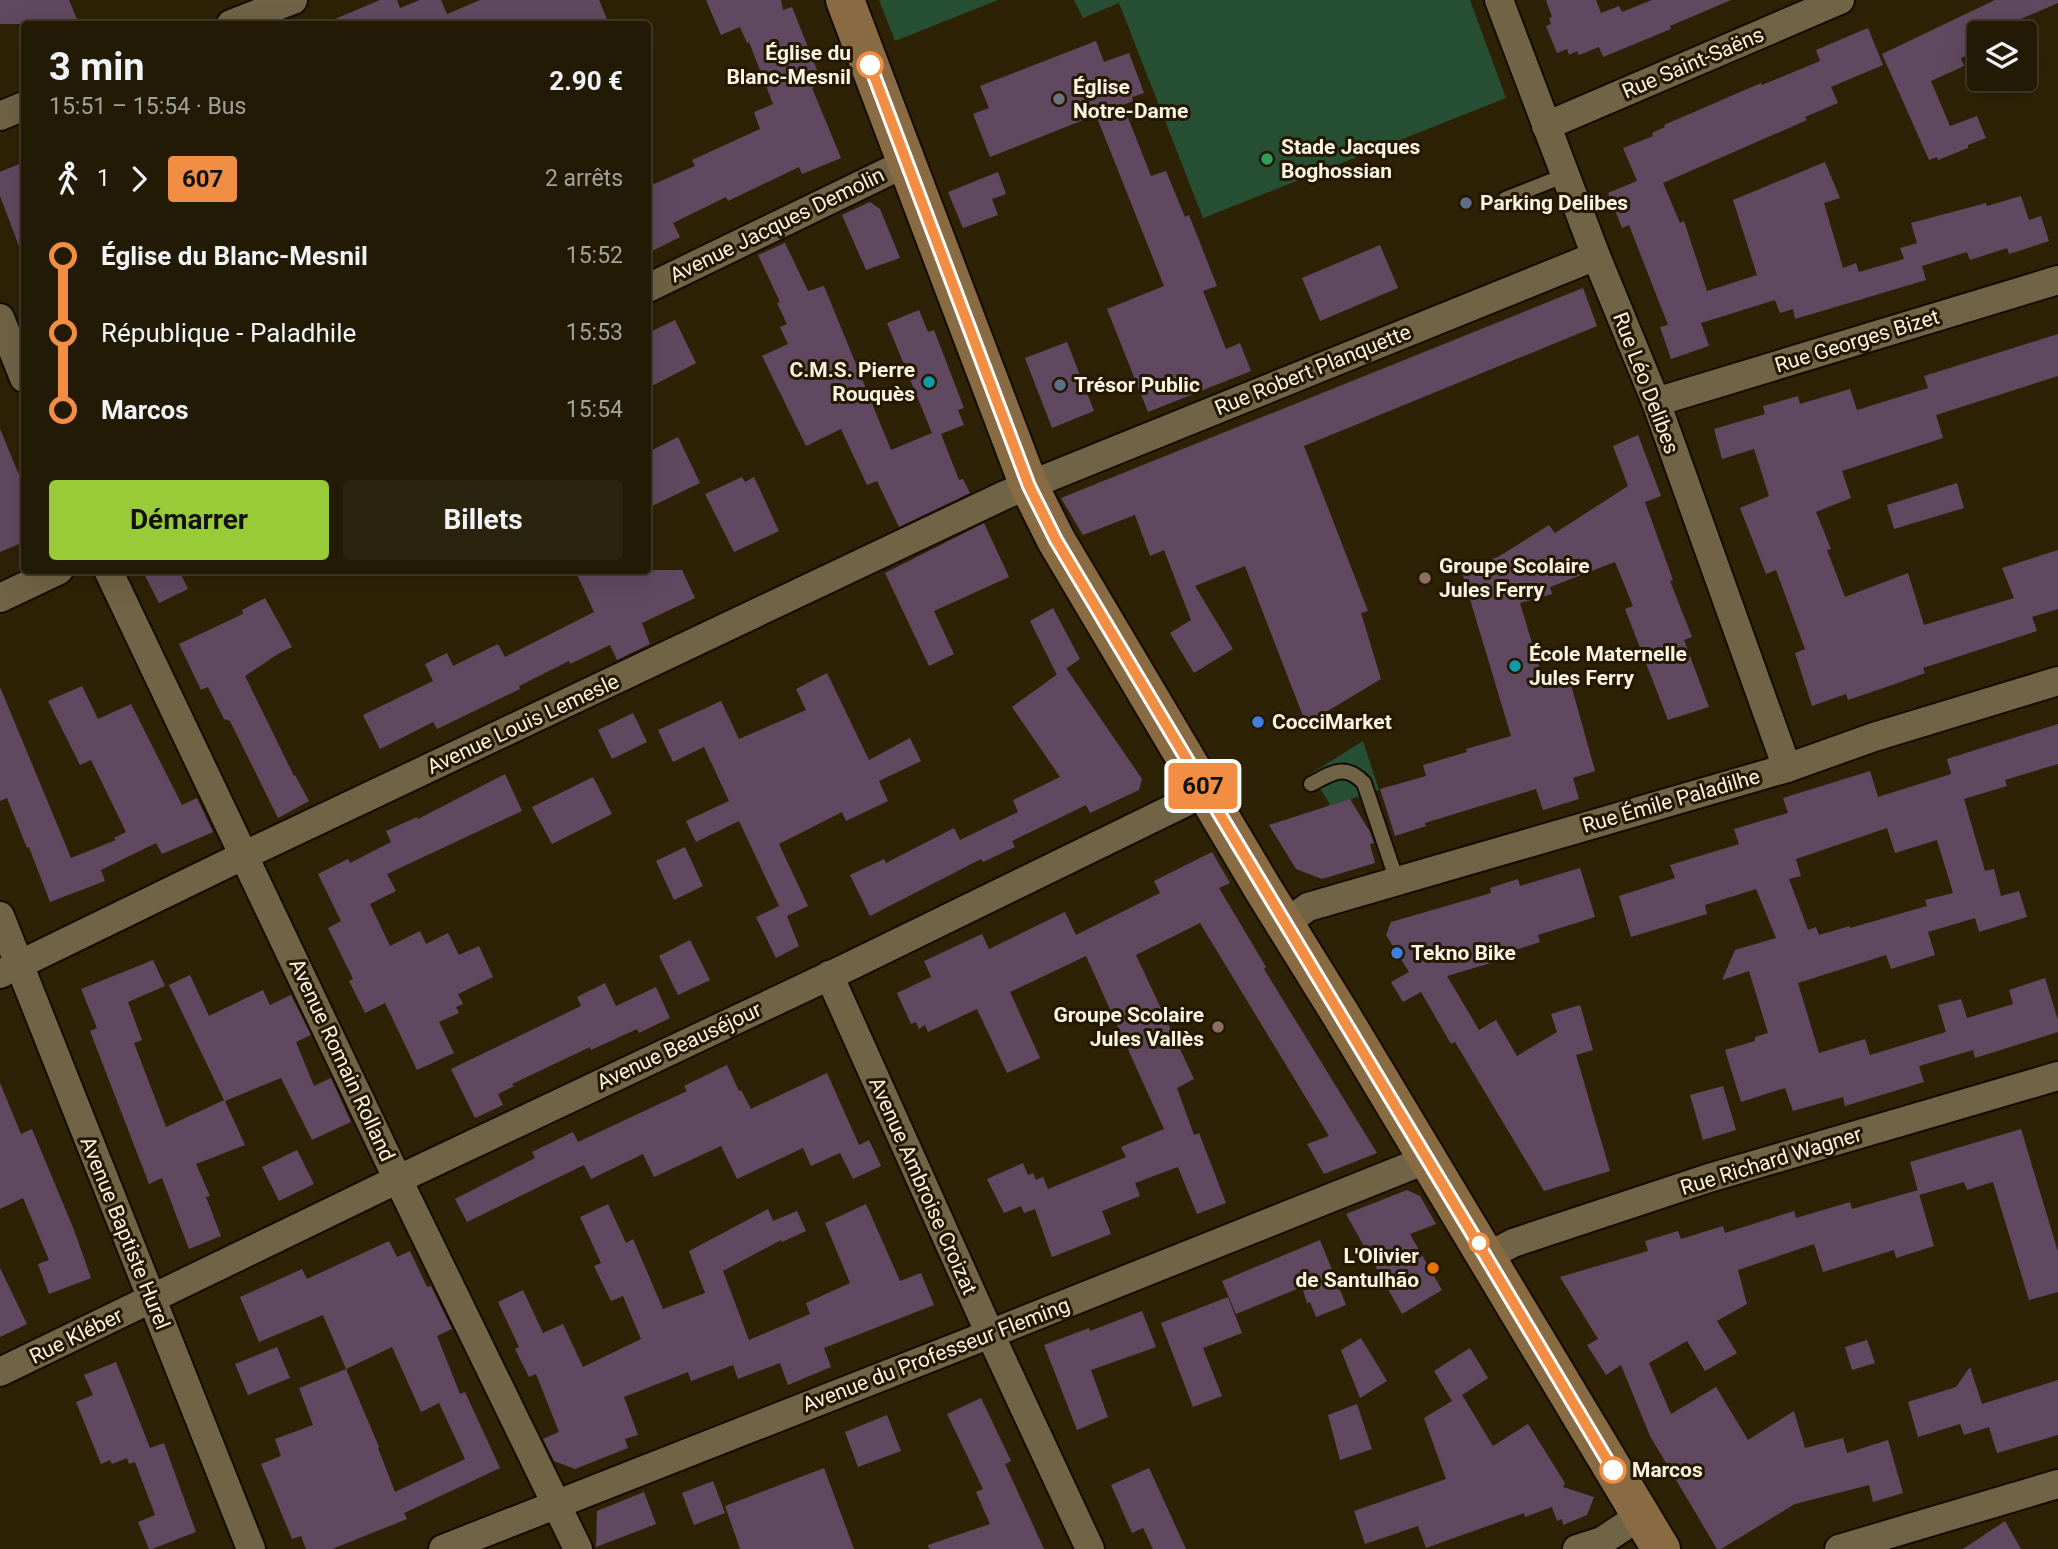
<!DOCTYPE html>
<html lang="fr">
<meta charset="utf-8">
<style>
:root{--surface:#221a04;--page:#2a230e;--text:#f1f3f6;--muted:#a2a19a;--line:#3f3826;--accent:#98cb37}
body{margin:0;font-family:Roboto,sans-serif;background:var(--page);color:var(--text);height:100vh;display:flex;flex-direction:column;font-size:26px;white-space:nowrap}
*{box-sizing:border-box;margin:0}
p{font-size:23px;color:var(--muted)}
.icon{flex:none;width:38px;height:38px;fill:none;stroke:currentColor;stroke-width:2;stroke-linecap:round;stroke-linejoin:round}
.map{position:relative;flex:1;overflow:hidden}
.drawer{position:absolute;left:21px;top:21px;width:630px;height:553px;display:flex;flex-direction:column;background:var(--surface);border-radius:7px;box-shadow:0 7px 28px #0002,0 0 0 2px var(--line)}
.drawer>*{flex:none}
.badge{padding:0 14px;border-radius:5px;font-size:24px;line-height:46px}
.buttons{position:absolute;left:1967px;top:21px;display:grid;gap:14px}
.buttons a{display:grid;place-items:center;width:70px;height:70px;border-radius:7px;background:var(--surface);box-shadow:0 7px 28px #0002,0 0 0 2px var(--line);font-size:35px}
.map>.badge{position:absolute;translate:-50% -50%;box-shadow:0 0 0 4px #fff}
.legs{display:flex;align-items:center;gap:10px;height:77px;padding:0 28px;font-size:23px}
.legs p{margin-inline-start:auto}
.head{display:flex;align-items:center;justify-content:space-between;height:119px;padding:0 28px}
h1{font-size:38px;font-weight:700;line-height:52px}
.cta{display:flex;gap:14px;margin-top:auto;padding:14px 28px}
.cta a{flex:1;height:80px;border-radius:7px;background:var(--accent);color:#111;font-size:28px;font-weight:700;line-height:80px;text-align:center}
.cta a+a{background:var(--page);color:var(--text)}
ul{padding:0 28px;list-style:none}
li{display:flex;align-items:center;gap:24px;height:77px;font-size:26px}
li i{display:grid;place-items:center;width:10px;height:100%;margin:0 9px;background:currentColor}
li i::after{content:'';width:18px;height:18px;margin:-9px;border:5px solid;border-radius:50%;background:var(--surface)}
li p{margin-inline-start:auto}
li:first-child i{background:linear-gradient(#0000 50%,currentColor 0)}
li:last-child i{background:linear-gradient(currentColor 50%,#0000 0)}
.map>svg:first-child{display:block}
</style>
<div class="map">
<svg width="2058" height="1549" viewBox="0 0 2058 1549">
<rect width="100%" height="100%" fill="#2e2206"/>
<g fill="#264f34">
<polygon points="879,0 998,0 895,41"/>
<polygon points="1074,0 1470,0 1506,98 1203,218 1119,3 1083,18"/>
<polygon points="1363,741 1379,790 1326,807 1330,804 1317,784 1313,786 1307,776"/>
</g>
<g fill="#604960" fill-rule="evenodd">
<polygon points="0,0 69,0 79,24 0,24"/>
<polygon points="380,0 397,0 400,8 420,0 441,0 447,14 480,0 599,0 609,24 323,24"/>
<polygon points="706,0 781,0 783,10 792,7 817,70 809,73 814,87 812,88 841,158 802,174 799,167 728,201 726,197 673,223 680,237 648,253 648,169 654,184 695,166 692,160 760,129 754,112 773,104 749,42 747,43 740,27 721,35"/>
<polygon points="1546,0 1596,0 1601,13 1619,6 1622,12 1652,0 1731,0 1670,26 1671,29 1603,57 1599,47 1579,55 1577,51 1569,55 1567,49 1557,53 1546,26 1551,24 1549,18 1552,17"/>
<polygon points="1995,0 2058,0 2058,3 2009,24 2013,33 1979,33 1979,50 1961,58 1964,66 1931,81 1950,126 1977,116 1986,138 1968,145 1968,148 1938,160 1937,157 1929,160 1882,54"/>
<polygon points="1868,28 1883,65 1831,87 1838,103 1805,117 1807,120 1663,183 1680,223 1684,221 1707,291 1757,275 1733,200 1825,162 1840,198 1824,203 1843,268 1856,263 1859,272 1904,259 1900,248 1917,243 1911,223 1986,203 1987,206 2021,196 2029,220 2041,216 2049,241 2009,254 2007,248 1970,260 1967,252 1922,266 1926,280 1795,319 1793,309 1780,313 1775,300 1701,323 1709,346 1671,359 1660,327 1668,325 1629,225 1622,228 1608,193 1637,181 1623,148 1653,136 1652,133 1665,127 1664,125 1761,83 1762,85 1820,61 1816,50"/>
<polygon points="1096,41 1104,62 1129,53 1144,93 1132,97 1133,101 1123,105 1151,176 1166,171 1185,217 1189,215 1217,286 1203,291 1226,349 1240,343 1251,371 1148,412 1107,309 1164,286 1096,115 990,157 973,114 989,108 980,86"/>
<polygon points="24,162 24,254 22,254 0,196 0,172"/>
<polygon points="998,172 1006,194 992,199 998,215 963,228 948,192"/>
<polygon points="870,202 880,209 900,258 866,270 842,215"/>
<polygon points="785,243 808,291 824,286 891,450 932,433 887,323 919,310 928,332 934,330 964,408 958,410 964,425 941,434 959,480 963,479 970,493 899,527 877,481 867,485 841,429 806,446 762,356 788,344 780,327 787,324 777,303 780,302 758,255"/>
<polygon points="1380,245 1398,288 1320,321 1302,278"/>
<polygon points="1583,288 1597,326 1304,446 1368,611 1361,613 1381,679 1306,724 1245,566 1195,586 1233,649 1194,673 1170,633 1191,620 1164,550 1150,556 1135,515 1083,535 1061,498"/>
<polygon points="675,320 696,363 648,388 648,333"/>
<polygon points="2058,334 2058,376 1936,415 1943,438 1842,471 1851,498 1816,512 1831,549 1827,550 1845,597 1908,573 1924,625 2014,598 2002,568 2058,550 2058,609 2032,617 2037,631 1923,668 1925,673 1895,684 1848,700 1846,694 1812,706 1795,653 1805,649 1776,570 1766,574 1740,508 1769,496 1754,449 1722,459 1714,429 1765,414 1763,406 1798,396 1800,404 1850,389 1857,410 1928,388 1924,376"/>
<polygon points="1067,342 1094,411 1052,428 1025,358"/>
<polygon points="0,429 24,487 24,542 0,552"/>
<polygon points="1638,435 1661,496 1645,502 1673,580 1670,581 1692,637 1684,640 1709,707 1668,720 1625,609 1633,606 1615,562 1550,587 1552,594 1520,603 1544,683 1568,674 1595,771 1573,778 1579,799 1543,810 1536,789 1425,823 1426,826 1395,836 1380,789 1426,776 1423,765 1467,752 1466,749 1511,736 1461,569 1498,557 1549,525 1555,533 1628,486 1613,446"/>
<polygon points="678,437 700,483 648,508 648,452"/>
<polygon points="742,477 745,482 754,477 779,531 734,552 705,494"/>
<polygon points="1957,483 1964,508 1894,529 1887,505"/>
<polygon points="984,523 1009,577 934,611 954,654 929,666 885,573"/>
<polygon points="142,570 179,570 188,589 159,603"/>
<polygon points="575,570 682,570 695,598 642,623 650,644 617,660 610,645 570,664 569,661 519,686 520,689 437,729 433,722 380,749 363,715 433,681 425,664 447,653 453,666 498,644 505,657 594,612"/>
<polygon points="265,598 292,647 278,654 245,676 294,776 295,775 309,801 278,818 230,721 224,719 208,687 201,690 179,644 243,614 242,610"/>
<polygon points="1053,608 1080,659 1057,675 1030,621"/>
<polygon points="1066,668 1142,779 1139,790 1090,813 1086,805 1012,841 1015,847 983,862 981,859 870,916 850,875 884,859 886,863 954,828 960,840 1018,812 1013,800 1060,777 1012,707"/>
<polygon points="827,673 869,760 910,738 921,761 879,781 888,801 846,821 842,812 779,844 808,906 787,916 799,946 776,958 756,917 779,906 739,821 696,842 686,821 729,801 704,747 673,762 658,730 721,701 739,739 806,710 796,689"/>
<polygon points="82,686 98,719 131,704 182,805 197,798 213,832 162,854 156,843 101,870 105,881 50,902 29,847 27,848 7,798 0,801 0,687 71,858 116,840 114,838 126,832 91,760 80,765 48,701"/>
<polygon points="633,713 647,742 612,759 598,730"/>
<path d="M2058 724V764L2005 780 2007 786 1964 799 1985 871 1994 869 2001 896 2019 891 2027 917 1979 932 1975 918 1928 932 1935 955 1891 969 1886 955 1798 983 1819 1053 1865 1039 1870 1055 1946 1032 1938 1005 1961 999 1967 1018 2013 1004 2009 990 2045 978 2058 1020V1032L1975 1058 1973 1050 1919 1066 1924 1082 1845 1106 1843 1097 1793 1111 1785 1088 1741 1102 1725 1050 1755 1041V1037L1768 1033 1749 971 1722 980 1735 950 1776 938 1756 889 1705 905 1707 914 1631 937 1619 896 1675 878 1670 865 1739 844 1734 829 1788 813 1783 798 1870 771 1878 797 1951 774 1947 759ZM1887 828 1895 853 1937 840 1953 893 1925 900 1927 906 1850 928V926L1819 935 1816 927 1808 930 1789 879 1801 876 1796 859Z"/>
<polygon points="505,774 522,811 387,874 396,891 370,904 390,946 420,931 426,944 448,933 459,955 479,946 493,977 458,994 463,1004 456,1007 459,1013 439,1022 454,1053 417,1070 385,1003 365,1013 349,981 353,979 328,928 341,921 318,874 348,859 350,863 391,842 386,831 417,817 418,819"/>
<polygon points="593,777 612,814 552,844 532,807"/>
<polygon points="1350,799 1370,832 1374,843 1370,844 1375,863 1322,879 1296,869 1269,825"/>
<polygon points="685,847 703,886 674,900 656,861"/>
<polygon points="1212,852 1230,883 1219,888 1266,967 1264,969 1377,1153 1324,1174 1307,1144 1329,1136 1200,923 1136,955 1194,1079 1177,1088 1194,1135 1199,1133 1226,1203 1197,1214 1178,1167 1135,1183 1140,1196 1102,1211 1111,1234 1052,1257 1035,1209 1024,1213 1021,1206 1004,1213 987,1179 1023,1163 1028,1175 1033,1173 1036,1180 1043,1177 1048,1189 1126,1157 1121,1147 1164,1129 1086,956 1010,992 1040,1058 1007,1073 977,1009 928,1032 925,1025 919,1029 916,1022 911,1024 897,993 931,977 924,961 982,934 989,949 1065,912 1076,935 1160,893 1154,881"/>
<polygon points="1580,868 1595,917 1538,935 1540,942 1509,952 1511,957 1447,976 1479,1030 1496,1020 1517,1056 1557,1032 1551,1014 1580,1005 1593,1050 1576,1055 1610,1171 1544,1191 1455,1042 1451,1044 1421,992 1403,1002 1391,982 1409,972 1386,935 1391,922 1491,893 1490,888 1518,879 1520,886"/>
<polygon points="690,940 710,980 678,995 659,956"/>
<polygon points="153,960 165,986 128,1002 142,1040 134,1043 166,1127 224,1100 169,985 190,975 209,1016 263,990 270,1005 291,995 311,1035 296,1042 314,1086 331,1078 351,1122 312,1140 281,1078 225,1101 245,1145 196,1164 210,1196 206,1197 221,1236 189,1249 162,1178 149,1184 90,1031 97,1028 81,989"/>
<polygon points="605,983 616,1006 656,987 670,1018 639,1033 637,1029 591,1050 590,1047 512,1084 514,1086 498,1094 503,1105 475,1118 451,1069 581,1006 577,997"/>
<polygon points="727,1065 739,1091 741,1090 751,1109 827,1073 859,1145 869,1140 881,1166 853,1179 840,1153 811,1166 803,1148 737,1179 721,1146 654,1177 643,1154 591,1179 584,1165 467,1222 455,1199 535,1158 532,1152 573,1132 578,1142 687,1091 684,1086"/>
<polygon points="0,1083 21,1134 32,1129 74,1230 91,1278 49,1294 38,1264 49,1260 23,1198 0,1209"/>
<polygon points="1723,1086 1736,1130 1703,1140 1690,1095"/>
<polygon points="2021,1129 2058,1252 2058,1292 2029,1300 1993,1182 1967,1190 1964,1182 1919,1195 1910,1162"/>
<polygon points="297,1150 314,1184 279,1201 262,1167"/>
<polygon points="1407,1190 1420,1196 1436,1224 1410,1234 1442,1290 1402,1314 1346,1214"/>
<polygon points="1918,1190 1934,1246 1896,1258 1894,1250 1823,1272 1814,1244 1738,1270 1747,1304 1717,1321 1737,1353 1705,1371 1687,1341 1649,1363 1671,1414 1716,1387 1748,1440 1794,1411 1805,1448 1843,1438 1847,1453 1888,1440 1903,1493 1873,1502 1869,1485 1795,1504 1721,1549 1717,1549 1650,1436 1621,1365 1606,1375 1587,1345 1598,1339 1560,1277 1648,1251 1645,1241 1678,1231 1681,1239 1723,1226 1725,1233 1794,1211 1796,1218 1850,1202 1852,1209"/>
<polygon points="608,1204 626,1243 633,1239 663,1309 705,1293 689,1251 768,1209 773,1221 797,1211 806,1231 782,1242 781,1240 723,1271 749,1340 810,1314 806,1303 850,1283 825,1223 866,1204 900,1281 921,1273 934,1305 824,1348 831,1367 788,1385 780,1363 738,1379 733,1365 691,1381 688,1372 624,1397 638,1435 625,1439 628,1448 575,1469 554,1461 543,1439 559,1432 536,1374 529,1377 515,1349 519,1347 498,1302 523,1290 543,1333 563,1324 583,1367 641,1339 623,1296 611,1301 594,1266 601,1263 580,1217"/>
<polygon points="1320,1240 1346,1305 1316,1317 1310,1302 1307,1303 1302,1287 1236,1314 1222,1281"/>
<path d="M389 1241 397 1257 410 1251 427 1287 431 1286 452 1329 437 1336 460 1394 465 1392 500 1468 404 1513 407 1519 332 1549H306L301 1536 292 1539 261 1464 281 1456 275 1439 313 1425 299 1388 346 1369 323 1315 259 1342 240 1297 302 1269 307 1279ZM392 1347 421 1412 439 1403 465 1459 395 1492 378 1448 379 1447 346 1369Z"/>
<polygon points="0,1268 27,1324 0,1337"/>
<polygon points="1228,1297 1242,1333 1203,1348 1222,1396 1193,1407 1161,1323"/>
<polygon points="1142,1311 1156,1347 1091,1370 1108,1417 1077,1430 1044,1345 1089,1328 1090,1331"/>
<polygon points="1361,1338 1387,1381 1360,1398 1341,1350"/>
<polygon points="1867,1340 1875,1363 1852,1370 1845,1347"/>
<polygon points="277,1347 290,1378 248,1395 235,1364"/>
<polygon points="1470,1348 1488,1378 1456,1399 1462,1395 1493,1446 1528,1424 1565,1483 1563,1487 1594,1497 1587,1515 1563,1525 1562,1519 1557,1521 1552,1507 1525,1517 1524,1513 1426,1548 1418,1526 1365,1544 1354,1511 1446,1479 1424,1418 1452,1401 1434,1371"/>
<polygon points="116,1362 150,1448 164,1443 196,1532 152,1549 149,1549 138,1522 155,1515 135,1462 129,1464 127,1458 112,1464 110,1460 101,1464 76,1402 93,1395 84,1375"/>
<polygon points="1970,1367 1982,1404 2058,1380 2058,1435 1997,1453 1989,1427 1964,1435 1960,1424 1918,1437 1908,1402 1956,1387"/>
<polygon points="981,1398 1011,1461 1005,1464 1044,1549 929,1549 928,1545 990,1524 976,1492 983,1489 947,1414"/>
<polygon points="1357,1404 1372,1449 1340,1460 1328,1415"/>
<polygon points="887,1415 901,1451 858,1467 845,1432"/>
<polygon points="824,1468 854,1549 740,1549 725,1506"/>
<polygon points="1149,1468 1186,1549 1153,1549 1143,1528 1132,1533 1111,1485"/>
<polygon points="713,1481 725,1513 694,1525 682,1493"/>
<polygon points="644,1492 656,1524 596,1547 597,1511"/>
<polygon points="2005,1521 2021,1549 1963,1549"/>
</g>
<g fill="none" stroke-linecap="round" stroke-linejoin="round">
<g stroke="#140c00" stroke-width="18">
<g id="service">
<polyline points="1505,199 1566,175"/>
<path d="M1311 784C1332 773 1345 763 1364 783L1397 881"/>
</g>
</g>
<g stroke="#140c00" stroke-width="32">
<g id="minor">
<polyline points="1499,0 1596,256 1656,402 1787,768"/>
<polyline points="231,24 293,0"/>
<polyline points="0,116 24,106"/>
<polyline points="1546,126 1840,0"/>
<polyline points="648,288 906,163"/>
<polyline points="0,318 24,378"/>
<polyline points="1656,402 2058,280"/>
<polyline points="108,570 389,1161 578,1549"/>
<polyline points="0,598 59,570"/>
<polyline points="0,916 251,1549"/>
<polyline points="1286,923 1308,907 1787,768 1874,737 2058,681"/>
<polyline points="0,974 224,865 1005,495 1596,256"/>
<polyline points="829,975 990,1334 1090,1549"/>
<polyline points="1487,1257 1513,1243 1709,1178 2058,1076"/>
<polyline points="0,1372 386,1185 848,967 1184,803 1205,790"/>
<polyline points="443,1549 990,1334 1428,1159"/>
<polyline points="1577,1549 1602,1541 1640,1516"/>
<polyline points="1839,1549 2058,1484"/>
</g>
</g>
<g stroke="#140c00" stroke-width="42">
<polyline id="secondary" points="845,0 1029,486 1056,540 1263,889 1341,1015 1661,1549"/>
</g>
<use href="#service" stroke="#706346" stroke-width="14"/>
<use href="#minor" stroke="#706346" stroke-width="28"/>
<use href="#secondary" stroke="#886a43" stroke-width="38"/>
</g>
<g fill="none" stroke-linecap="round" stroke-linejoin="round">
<g stroke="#fff" stroke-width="16">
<path id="line-1" d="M870 65 1029 486 1056 540C1240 851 1429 1159 1613 1470"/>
</g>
<use href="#line-1" stroke="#f28e43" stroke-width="10"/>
</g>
<g fill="#fff" stroke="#f28e43" stroke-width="3.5">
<circle cx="870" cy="65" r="12"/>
<circle cx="1479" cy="1243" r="9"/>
<circle cx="1613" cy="1470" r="12"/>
</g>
<circle fill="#6b7280" stroke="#241900" stroke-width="2.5" cx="1059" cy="99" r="7"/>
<circle fill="#2e9e5b" stroke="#241900" stroke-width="2.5" cx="1267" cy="159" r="7"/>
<g fill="#5c6f8a" stroke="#241900" stroke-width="2.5">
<circle cx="1466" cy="203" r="7"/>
<circle cx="1060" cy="385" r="7"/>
</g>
<g fill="#0f9aa8" stroke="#241900" stroke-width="2.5">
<circle cx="929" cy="382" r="7"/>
<circle cx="1515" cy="666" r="7"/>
</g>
<g fill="#8d6e63" stroke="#241900" stroke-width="2.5">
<circle cx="1425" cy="578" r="7"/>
<circle cx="1218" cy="1027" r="7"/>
</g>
<g fill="#3f7fe0" stroke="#241900" stroke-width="2.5">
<circle cx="1258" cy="722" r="7"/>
<circle cx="1397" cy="953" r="7"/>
</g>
<circle fill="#e8710a" stroke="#241900" stroke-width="2.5" cx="1433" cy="1268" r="7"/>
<g text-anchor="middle" stroke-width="6" stroke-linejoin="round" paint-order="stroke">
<g font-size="21" font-weight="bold" fill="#fbf3e3" stroke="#241900" text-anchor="end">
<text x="851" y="60">Église du<tspan x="851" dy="24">Blanc-Mesnil</tspan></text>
<text x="1632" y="1477" text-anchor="start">Marcos</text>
</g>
<g font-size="21" fill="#fbf3e3" stroke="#241900">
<text transform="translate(1693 63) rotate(-23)" y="7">Rue Saint-Saëns</text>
<text transform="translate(777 225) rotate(-26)" y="7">Avenue Jacques Demolin</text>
<text transform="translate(1857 341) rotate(-17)" y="7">Rue Georges Bizet</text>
<text transform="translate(1313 370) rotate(-22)" y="7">Rue Robert Planquette</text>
<text transform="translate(1646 383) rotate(69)" y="7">Rue Léo Delibes</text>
<text transform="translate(523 724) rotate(-25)" y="7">Avenue Louis Lemesle</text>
<text transform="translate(1671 801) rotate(-16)" y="7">Rue Émile Paladilhe</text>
<text transform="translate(679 1046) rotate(-25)" y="7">Avenue Beauséjour</text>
<text transform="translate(342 1060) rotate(65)" y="7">Avenue Romain Rolland</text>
<text transform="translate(1771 1161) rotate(-17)" y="7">Rue Richard Wagner</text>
<text transform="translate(923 1186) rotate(66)" y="7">Avenue Ambroise Croizat</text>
<text transform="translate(125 1233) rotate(68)" y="7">Avenue Baptiste Hurel</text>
<text transform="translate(76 1336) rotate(-26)" y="7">Rue Kléber</text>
<text transform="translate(936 1355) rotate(-21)" y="7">Avenue du Professeur Fleming</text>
</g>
<g font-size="21" font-weight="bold" fill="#fbf3e3" stroke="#241900" text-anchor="start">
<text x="1073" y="94">Église<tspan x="1073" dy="24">Notre-Dame</tspan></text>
<text x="1281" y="154">Stade Jacques<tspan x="1281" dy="24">Boghossian</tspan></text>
<text x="1480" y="210">Parking Delibes</text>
<text x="915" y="377" text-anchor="end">C.M.S. Pierre<tspan x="915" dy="24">Rouquès</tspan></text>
<text x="1074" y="392">Trésor Public</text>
<text x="1439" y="573">Groupe Scolaire<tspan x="1439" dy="24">Jules Ferry</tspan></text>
<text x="1529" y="661">École Maternelle<tspan x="1529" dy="24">Jules Ferry</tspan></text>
<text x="1272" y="729">CocciMarket</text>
<text x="1411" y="960">Tekno Bike</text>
<text x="1204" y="1022" text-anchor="end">Groupe Scolaire<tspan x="1204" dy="24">Jules Vallès</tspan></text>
<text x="1419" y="1263" text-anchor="end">L'Olivier<tspan x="1419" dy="24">de Santulhão</tspan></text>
</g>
</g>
</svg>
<div class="buttons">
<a><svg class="icon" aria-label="layers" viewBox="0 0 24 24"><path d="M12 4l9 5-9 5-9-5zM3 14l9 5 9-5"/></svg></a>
</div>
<b class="badge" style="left:1203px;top:786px;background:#f28e43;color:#111">607</b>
<section class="drawer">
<div class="head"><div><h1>3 min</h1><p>15:51 – 15:54 · Bus</p></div><b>2.90 €</b></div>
<div class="legs"><svg class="icon" aria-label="walk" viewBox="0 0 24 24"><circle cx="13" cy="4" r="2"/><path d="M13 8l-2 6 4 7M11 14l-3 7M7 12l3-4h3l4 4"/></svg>1<svg class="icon" aria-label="forward" viewBox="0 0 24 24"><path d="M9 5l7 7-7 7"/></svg><b class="badge" style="background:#f28e43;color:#111">607</b><p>2 arrêts</p></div>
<ul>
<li><i style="color:#f28e43"></i><b>Église du Blanc-Mesnil</b><p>15:52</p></li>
<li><i style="color:#f28e43"></i><span>République - Paladhile</span><p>15:53</p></li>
<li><i style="color:#f28e43"></i><b>Marcos</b><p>15:54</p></li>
</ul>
<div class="cta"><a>Démarrer</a><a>Billets</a></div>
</section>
</div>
